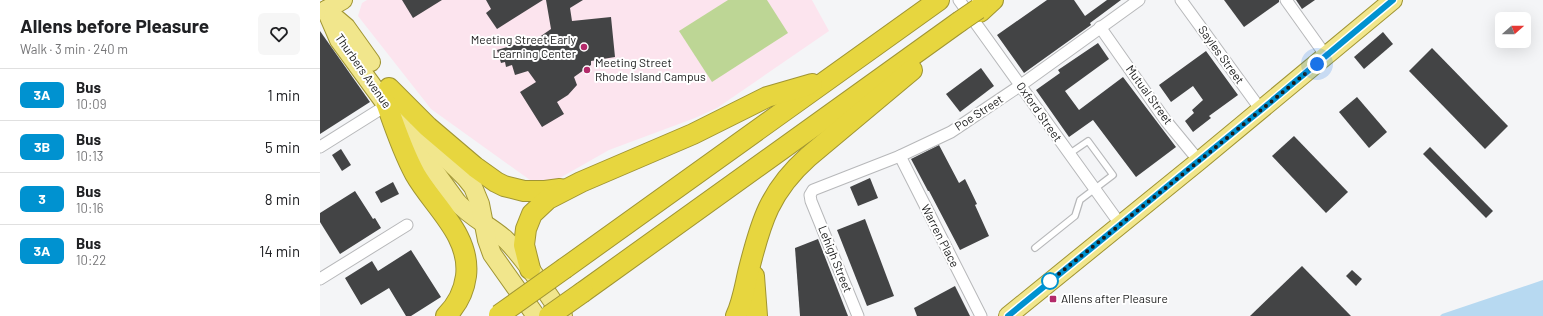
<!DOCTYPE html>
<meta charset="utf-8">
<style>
:root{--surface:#fff;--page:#f6f6f6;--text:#202124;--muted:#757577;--line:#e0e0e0}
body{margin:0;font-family:Barlow,sans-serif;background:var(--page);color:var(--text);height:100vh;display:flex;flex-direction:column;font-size:15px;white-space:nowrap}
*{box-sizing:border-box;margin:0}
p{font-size:13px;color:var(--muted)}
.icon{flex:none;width:22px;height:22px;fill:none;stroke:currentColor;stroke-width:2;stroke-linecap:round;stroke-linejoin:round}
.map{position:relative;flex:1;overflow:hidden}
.details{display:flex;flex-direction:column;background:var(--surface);width:320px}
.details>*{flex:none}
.badge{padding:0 8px;border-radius:6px;font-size:14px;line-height:26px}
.needle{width:26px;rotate:69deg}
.buttons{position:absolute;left:1175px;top:12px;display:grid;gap:8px}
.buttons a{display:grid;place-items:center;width:36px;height:36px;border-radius:6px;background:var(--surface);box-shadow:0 4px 16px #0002;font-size:20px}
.you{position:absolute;width:20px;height:20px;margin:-10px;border:3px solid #fff;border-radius:50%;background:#1a73e8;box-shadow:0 0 0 6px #1a73e833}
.map>.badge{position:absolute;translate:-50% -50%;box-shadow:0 0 0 2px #fff}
.round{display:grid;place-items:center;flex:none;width:42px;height:42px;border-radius:6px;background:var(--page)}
.headline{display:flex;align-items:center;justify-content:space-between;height:68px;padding:0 20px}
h1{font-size:19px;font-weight:700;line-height:30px}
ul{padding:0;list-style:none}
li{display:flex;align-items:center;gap:12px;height:52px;padding:0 20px;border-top:1px solid var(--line)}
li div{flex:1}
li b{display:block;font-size:15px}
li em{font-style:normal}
li .badge{min-width:44px;font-weight:700;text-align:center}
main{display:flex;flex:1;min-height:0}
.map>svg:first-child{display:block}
</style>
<main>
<section class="details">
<div class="headline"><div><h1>Allens before Pleasure</h1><p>Walk · 3 min · 240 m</p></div><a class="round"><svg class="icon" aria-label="heart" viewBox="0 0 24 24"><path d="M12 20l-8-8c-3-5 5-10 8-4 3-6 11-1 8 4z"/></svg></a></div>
<ul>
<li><span class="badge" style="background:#0092d0;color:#fff">3A</span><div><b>Bus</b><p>10:09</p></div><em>1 min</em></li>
<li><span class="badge" style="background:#0092d0;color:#fff">3B</span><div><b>Bus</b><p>10:13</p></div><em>5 min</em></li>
<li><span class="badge" style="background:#0092d0;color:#fff">3</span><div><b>Bus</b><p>10:16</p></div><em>8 min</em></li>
<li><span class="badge" style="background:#0092d0;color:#fff">3A</span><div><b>Bus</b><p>10:22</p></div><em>14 min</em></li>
</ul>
</section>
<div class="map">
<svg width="1223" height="316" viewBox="0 0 1223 316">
<rect width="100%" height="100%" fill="#f4f5f7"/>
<polygon fill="#fce4ee" points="47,0 492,0 509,31 397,108 375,118 289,150 238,179 217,185 111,109 38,16 42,3"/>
<polygon fill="#bdd695" points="408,0 447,0 468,33 392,82 359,31"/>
<polygon fill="#b7d9f1" points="1223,280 1223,316 1120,316 1122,314"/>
<g fill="#434445">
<polygon points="82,0 122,0 93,18"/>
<polygon points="166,0 223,0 177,29 166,13 171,9"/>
<polygon points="226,0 263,0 250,8 252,21 291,17 295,57 271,61 271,65 254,77 257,85 248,95 237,102 244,114 222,127 200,92 216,82 208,71 195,75 192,65 186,67 185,62 181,63 177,50 218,38 231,29"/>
<polygon points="727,0 754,0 765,16 787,0 801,0 770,23 771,25 704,73 677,35"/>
<polygon points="904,0 959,0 959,2 924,27"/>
<polygon points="976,0 995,0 982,9"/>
<polygon points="0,31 50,102 0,134"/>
<polygon points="1063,32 1073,44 1044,69 1034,57"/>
<polygon points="778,43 789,59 745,91 759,110 803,77 856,147 816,177 773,120 749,137 716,90 740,73 738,70"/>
<polygon points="1112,48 1188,126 1165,149 1089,71"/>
<polygon points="886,51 918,95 889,116 891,118 873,132 865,121 874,113 872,110 883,100 873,86 851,102 839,85"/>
<polygon points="661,68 674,86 640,112 626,94"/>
<polygon points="1037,97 1067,132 1049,148 1019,112"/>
<polygon points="974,136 1028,192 1006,213 952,156"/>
<polygon points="619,145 639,183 645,179 657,204 655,205 669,236 640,250 609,191 608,191 591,159"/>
<polygon points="1110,147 1173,211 1166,218 1103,154"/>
<polygon points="21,149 31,165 22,171 12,155"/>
<polygon points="550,178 558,198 538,206 530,187"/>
<polygon points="73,182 79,194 61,203 55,192"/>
<polygon points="35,191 53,219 55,218 61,228 20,254 0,222 0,213"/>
<polygon points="545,219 574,296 547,306 517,230"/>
<polygon points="498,239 528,316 480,316 475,248"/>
<polygon points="91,250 121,297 91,316 86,316 69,288 41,305 25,278 52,261 58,271"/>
<polygon points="982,266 1031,316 930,316"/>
<polygon points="1032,270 1042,279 1036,286 1026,276"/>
<polygon points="635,286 650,316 597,316 594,308"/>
</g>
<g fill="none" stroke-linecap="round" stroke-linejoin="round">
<g stroke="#b7b8ba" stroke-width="8">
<polyline id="service" points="715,248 755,216 760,200 793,175 768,141 749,154"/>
</g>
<g stroke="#b7b8ba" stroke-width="13">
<g id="minor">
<polyline points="639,0 800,224"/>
<polyline points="861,0 941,110"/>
<polyline points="966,0 1006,56"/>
<polyline points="780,27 846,121 879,161"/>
<polyline points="0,147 67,105"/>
<polyline points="580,156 661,316"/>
<polyline points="0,279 87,225"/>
<polyline points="538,316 491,201 490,195 493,190 580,156 631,132 701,85 819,0"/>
</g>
</g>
<g stroke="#a09533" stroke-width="20">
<g id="primary">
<path d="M6 10 19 40 137 202C151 218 171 226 186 240 208 262 225 291 243 316"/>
<polyline points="6,10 23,0"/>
<polyline points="13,16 26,27 51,62"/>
<polyline points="97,130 145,177 153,187 160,204 167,240 172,254 216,316"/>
<polyline points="688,316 879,161 1073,0"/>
</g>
</g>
<g stroke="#a09533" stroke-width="22">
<g id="motorway">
<polyline points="660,12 673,0"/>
<polyline points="69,88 108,127 155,167 176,182 184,186 204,191 225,191 240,189"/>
<path d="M67 105C75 128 83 152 95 174 113 206 151 235 146 276 144 291 137 305 126 316"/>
<polyline points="245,268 619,0"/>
<polyline points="210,269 204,245 206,229 212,214 228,199 261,182 373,134 447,97 492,84"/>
<polyline points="434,276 437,316"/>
<polyline points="263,292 639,22"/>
<path d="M416 316C423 301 425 285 429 269 441 221 450 191 488 157L592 70"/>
</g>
</g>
<use href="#service" stroke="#fff" stroke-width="5.5"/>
<use href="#minor" stroke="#fff" stroke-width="11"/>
<use href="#primary" stroke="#f1e68c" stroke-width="18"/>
<use href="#motorway" stroke="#e7d63f" stroke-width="20"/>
<g stroke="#a09533" stroke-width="22" stroke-linecap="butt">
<g id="motorway-bridge">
<polyline points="639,22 658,9"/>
<polyline points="179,315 245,268"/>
<polyline points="229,316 263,292"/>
</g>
</g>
<use href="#motorway-bridge" stroke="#e7d63f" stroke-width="20"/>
</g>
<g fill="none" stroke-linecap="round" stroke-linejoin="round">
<g stroke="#fff" stroke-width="9">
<polyline id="line" points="688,316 941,110 1073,0"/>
</g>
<use href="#line" stroke="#0092d0" stroke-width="6"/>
<polyline stroke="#1b1c1c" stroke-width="4" stroke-dasharray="0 7.2" points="730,281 729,282 879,161 997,64"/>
</g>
<g fill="#b32a6a" stroke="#fff" stroke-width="1.5">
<circle cx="264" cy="47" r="4"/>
<circle cx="267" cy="70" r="4"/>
<rect x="729" y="295" width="8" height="8" rx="2"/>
</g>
<circle fill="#fff" stroke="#0092d0" stroke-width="2" cx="730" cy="281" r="8"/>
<g text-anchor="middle" stroke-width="4" stroke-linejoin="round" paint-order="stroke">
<g font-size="12" fill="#1b1c1c" stroke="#fff" text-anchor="start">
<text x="256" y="44" text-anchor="end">Meeting Street Early<tspan x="256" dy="14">Learning Center</tspan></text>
<text x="275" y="67">Meeting Street<tspan x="275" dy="14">Rhode Island Campus</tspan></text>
<text x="741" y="303">Allens after Pleasure</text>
</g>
<g font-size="12" fill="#1b1c1c" stroke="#fff">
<text transform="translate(901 55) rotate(54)" y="4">Sayles Street</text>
<text transform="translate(43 71) rotate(55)" y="4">Thurbers Avenue</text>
<text transform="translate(829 95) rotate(54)" y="4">Mutual Street</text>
<text transform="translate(719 112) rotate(55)" y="4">Oxford Street</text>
<text transform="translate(659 113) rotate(-33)" y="4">Poe Street</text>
<text transform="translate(620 236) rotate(63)" y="4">Warren Place</text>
<text transform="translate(515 259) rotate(68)" y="4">Lehigh Street</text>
</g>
</g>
</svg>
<div class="buttons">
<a><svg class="needle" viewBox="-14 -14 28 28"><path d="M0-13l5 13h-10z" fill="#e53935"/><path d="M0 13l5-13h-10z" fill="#757577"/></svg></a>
</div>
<div class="you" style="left:997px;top:64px"></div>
</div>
</main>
